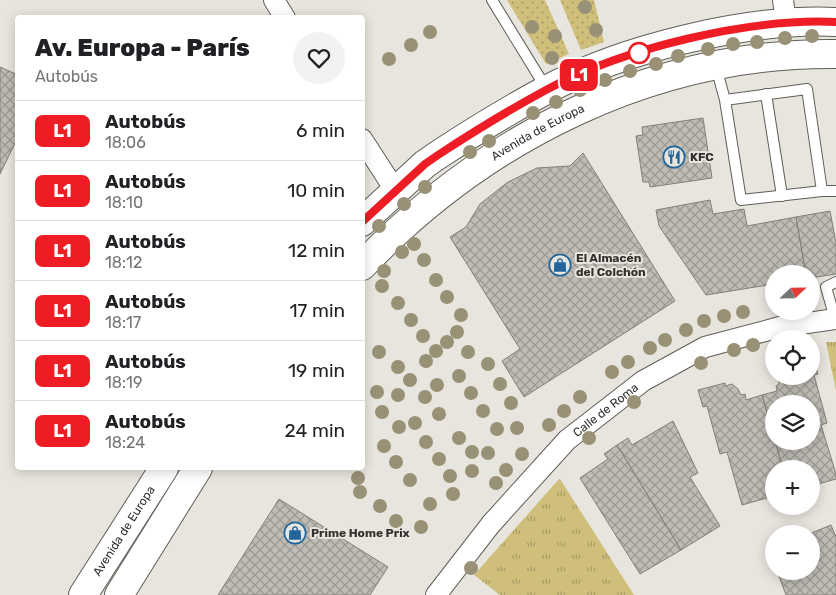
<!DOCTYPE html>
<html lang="es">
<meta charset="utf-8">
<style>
:root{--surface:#fff;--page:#f2f2f2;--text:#202124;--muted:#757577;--line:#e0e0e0}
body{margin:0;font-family:Rubik,sans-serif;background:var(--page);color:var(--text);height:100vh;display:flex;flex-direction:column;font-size:19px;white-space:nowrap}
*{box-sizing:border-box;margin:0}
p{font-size:16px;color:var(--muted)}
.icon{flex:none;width:28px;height:28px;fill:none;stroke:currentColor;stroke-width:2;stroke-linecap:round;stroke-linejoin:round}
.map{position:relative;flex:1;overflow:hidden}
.drawer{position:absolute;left:15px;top:15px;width:350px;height:455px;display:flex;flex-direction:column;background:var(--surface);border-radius:5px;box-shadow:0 2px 12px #0003}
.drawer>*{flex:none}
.badge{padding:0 10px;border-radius:8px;font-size:18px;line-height:32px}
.needle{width:32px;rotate:68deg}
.controls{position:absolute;left:765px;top:265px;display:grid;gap:10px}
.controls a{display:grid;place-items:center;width:55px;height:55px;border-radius:50%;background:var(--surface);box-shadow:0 2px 12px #0003;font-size:25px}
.map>.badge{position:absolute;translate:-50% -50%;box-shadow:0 0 0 2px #fff}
.round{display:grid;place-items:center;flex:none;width:52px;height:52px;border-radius:26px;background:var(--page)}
.headline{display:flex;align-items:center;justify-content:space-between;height:85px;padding:0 20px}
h1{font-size:24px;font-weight:800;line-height:38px}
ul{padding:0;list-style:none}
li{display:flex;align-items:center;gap:15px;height:60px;padding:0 20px;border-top:1px solid var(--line)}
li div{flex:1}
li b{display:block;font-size:19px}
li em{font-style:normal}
li .badge{min-width:55px;font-weight:700;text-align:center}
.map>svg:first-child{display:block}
</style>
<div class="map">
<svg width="836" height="595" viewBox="0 0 836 595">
<defs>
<pattern id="grass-dots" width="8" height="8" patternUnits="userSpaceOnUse" patternTransform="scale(1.25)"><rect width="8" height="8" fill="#cfbf7b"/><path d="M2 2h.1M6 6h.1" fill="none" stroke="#a99c65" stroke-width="1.8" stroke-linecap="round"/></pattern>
<pattern id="park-tufts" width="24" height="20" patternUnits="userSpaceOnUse" patternTransform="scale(1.25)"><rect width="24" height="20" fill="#cfbf7b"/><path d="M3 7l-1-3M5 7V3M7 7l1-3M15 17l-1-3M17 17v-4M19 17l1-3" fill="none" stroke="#a99c65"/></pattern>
<pattern id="building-cross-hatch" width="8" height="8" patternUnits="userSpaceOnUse" patternTransform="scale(1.25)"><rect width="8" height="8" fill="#bebcb4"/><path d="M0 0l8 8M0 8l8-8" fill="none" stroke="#9b9993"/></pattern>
</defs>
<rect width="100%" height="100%" fill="#e7e5dd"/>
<g fill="url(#grass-dots)">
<polygon points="507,0 545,0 569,54 546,64"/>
<polygon points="560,0 594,0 604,42 581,50"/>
</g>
<g fill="url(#park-tufts)">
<polygon points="826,342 836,342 836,391"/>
<polygon points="559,479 560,479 634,595 500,595 474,575"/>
</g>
<g fill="url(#building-cross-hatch)" stroke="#818078">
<polygon points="0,67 18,75 18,137 0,174"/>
<polygon points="703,118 712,178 650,187 649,182 643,182 636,136 643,135 642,127"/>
<polygon points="583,153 675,301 524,397 502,361 520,349 450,237 466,227 480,204 508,182 537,168 570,166"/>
<polygon points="710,200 713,214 744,209 747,226 796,217 806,274 774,274 774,284 706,295 659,226 656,210"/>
<polygon points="830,211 836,243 836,274 811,278 811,274 806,274 796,217"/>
<polygon points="811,358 813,358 818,374 814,375 827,423 821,425 836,474 836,479 811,486 811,469 783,469 775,441 811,441 811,404 774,404 774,437 762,395 777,391 776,386 779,384 779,376 811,376"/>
<polygon points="725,383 725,386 732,384 738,389 741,395 745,394 746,400 762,395 783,469 774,469 774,496 742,505 727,452 720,454 707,406 703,407 698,390"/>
<polygon points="673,421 698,473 690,477 720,526 681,550 617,445 628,438 632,445"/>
<polygon points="617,445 681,550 640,574 580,478 608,459 604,454"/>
<polygon points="279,499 388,567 370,595 218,595"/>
<polygon points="831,525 836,537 836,595 786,595 777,571 811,571 811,534 809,534"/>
<polygon points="774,548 774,564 768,550"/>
</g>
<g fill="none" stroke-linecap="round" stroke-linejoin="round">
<g stroke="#5f5e57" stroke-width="12">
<g id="lane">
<polyline points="492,0 546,88"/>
<polyline points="716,67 725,100 741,200 822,191 807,89 725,100"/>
<polyline points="766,94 782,196"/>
<polyline points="822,191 836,191"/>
<polyline points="835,319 826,287 836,282"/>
</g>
</g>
<g stroke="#5f5e57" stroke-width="22">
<g id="street">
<polyline points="274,0 285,18"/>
<polyline points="783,0 786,22"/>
<polyline points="362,139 395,190"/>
<path id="s1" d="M436 595 491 524 567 440 643 381 705 347 780 327 836 319"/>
</g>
</g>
<g stroke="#5f5e57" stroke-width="30">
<g id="secondary">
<path d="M362 222 425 164 438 155C473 132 509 110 546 90 624 48 748 18 836 22"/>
<path id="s2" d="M362 266C486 136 655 52 836 54"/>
<path id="s3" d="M83 595 164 468"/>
<polyline points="119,595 198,468"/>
</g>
</g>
<use href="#lane" stroke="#fff" stroke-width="10"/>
<use href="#street" stroke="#fff" stroke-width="20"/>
<use href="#secondary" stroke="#fff" stroke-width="28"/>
</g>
<g fill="#989176">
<circle cx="585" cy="7" r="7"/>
<circle cx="532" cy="27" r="7"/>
<circle cx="596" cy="30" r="7"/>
<circle cx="430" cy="32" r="7"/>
<circle cx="555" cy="36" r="7"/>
<circle cx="812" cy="36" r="7"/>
<circle cx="785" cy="38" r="7"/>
<circle cx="757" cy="42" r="7"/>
<circle cx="733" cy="44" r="7"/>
<circle cx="411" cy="45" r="7"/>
<circle cx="708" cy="49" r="7"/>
<circle cx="678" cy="56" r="7"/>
<circle cx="552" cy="58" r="7"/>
<circle cx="389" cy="59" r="7"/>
<circle cx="656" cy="64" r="7"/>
<circle cx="630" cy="71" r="7"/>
<circle cx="605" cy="80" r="7"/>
<circle cx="580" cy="90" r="7"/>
<circle cx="556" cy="102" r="7"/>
<circle cx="533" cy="113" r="7"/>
<circle cx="489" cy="141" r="7"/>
<circle cx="470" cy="152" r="7"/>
<circle cx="425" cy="187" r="7"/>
<circle cx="404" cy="204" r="7"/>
<circle cx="379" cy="226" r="7"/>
<circle cx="414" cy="244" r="7"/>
<circle cx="402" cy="252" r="7"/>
<circle cx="424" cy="260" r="7"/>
<circle cx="384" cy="271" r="7"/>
<circle cx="436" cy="280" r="7"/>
<circle cx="382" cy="286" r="7"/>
<circle cx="447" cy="297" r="7"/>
<circle cx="398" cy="303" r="7"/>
<circle cx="743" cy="312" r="7"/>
<circle cx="461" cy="315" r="7"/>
<circle cx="724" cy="316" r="7"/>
<circle cx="411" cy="320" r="7"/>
<circle cx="704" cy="321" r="7"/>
<circle cx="686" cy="330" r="7"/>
<circle cx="457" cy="332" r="7"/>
<circle cx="423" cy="336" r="7"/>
<circle cx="665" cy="340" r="7"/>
<circle cx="447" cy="342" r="7"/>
<circle cx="753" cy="345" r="7"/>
<circle cx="650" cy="348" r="7"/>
<circle cx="734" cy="350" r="7"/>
<circle cx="436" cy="351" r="7"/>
<circle cx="379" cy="352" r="7"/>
<circle cx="468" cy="352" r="7"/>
<circle cx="426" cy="361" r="7"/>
<circle cx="628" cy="362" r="7"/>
<circle cx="701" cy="363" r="7"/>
<circle cx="488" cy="364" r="7"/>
<circle cx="398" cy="367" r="7"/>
<circle cx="612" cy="372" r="7"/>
<circle cx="459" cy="376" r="7"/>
<circle cx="410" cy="380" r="7"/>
<circle cx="500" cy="384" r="7"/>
<circle cx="437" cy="385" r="7"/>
<circle cx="377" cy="392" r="7"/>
<circle cx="471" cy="393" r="7"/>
<circle cx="398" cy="395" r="7"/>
<circle cx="425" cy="397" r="7"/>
<circle cx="580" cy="397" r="7"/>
<circle cx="634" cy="402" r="7"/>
<circle cx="511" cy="403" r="7"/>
<circle cx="483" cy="411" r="7"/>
<circle cx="564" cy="411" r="7"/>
<circle cx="382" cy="412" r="7"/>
<circle cx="439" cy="414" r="7"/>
<circle cx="415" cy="423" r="7"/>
<circle cx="549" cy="425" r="7"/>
<circle cx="399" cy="427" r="7"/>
<circle cx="517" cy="428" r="7"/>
<circle cx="497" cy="429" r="7"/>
<circle cx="459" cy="438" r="7"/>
<circle cx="589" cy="438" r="7"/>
<circle cx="426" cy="442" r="7"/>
<circle cx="384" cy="446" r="7"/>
<circle cx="472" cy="452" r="7"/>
<circle cx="488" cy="453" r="7"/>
<circle cx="522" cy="454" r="7"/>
<circle cx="439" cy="459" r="7"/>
<circle cx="396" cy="462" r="7"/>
<circle cx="506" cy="470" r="7"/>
<circle cx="472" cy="471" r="7"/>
<circle cx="450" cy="476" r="7"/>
<circle cx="358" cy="478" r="7"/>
<circle cx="410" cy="480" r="7"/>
<circle cx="496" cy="483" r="7"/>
<circle cx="360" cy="492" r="7"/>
<circle cx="453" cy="494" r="7"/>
<circle cx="430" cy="504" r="7"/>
<circle cx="380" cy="506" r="7"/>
<circle cx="396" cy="521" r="7"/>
<circle cx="421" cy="527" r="7"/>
<circle cx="471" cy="568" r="7"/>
</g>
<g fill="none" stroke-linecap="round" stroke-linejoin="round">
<g stroke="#fff" stroke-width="11">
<path id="line" d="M362 222 425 164 438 155C473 132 509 110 546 90 624 48 748 18 836 22"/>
</g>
<use href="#line" stroke="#ee1c25" stroke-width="8"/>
</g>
<defs>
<g id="restaurant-ring" transform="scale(1.125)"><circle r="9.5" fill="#e7e5dd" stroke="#22659a" stroke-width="1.5"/><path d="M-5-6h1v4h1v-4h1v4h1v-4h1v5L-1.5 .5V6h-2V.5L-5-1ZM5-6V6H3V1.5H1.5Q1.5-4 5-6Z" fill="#22659a"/></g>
<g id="shop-ring" transform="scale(1.125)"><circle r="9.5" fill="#e7e5dd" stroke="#22659a" stroke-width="1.5"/><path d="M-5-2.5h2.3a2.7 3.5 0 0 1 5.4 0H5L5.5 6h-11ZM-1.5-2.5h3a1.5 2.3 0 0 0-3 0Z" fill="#22659a"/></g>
</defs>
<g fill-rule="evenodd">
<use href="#restaurant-ring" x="674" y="157"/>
<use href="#shop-ring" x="560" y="265"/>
<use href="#shop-ring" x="295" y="533"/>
</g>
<circle fill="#fff" stroke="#ee1c25" stroke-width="2.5" cx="639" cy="53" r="10"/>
<g text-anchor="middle" stroke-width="4" stroke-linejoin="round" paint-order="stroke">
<g font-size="12" fill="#32312e" stroke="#e7e5dd">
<text dy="4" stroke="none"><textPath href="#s2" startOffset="222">Avenida de Europa</textPath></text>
<text dy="4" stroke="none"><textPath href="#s1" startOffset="252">Calle de Roma</textPath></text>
<text dy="4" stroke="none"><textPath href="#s3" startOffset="76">Avenida de Europa</textPath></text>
</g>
<g font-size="12" font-weight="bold" fill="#32312e" stroke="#e7e5dd" text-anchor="start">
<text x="690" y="161">KFC</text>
<text x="576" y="262">El Almacén<tspan x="576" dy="14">del Colchón</tspan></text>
<text x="311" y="537">Prime Home Prix</text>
</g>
</g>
</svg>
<div class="controls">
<a><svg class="needle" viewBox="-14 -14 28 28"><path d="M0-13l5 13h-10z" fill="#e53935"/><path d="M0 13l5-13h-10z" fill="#757577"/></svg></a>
<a><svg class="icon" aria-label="locate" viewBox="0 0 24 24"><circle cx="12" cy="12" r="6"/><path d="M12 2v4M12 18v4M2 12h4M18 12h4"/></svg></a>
<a><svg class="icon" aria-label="layers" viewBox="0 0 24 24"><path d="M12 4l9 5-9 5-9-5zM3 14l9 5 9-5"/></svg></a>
<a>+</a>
<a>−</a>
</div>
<b class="badge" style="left:579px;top:75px;background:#ee1c25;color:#fff">L1</b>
<section class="drawer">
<div class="headline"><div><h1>Av. Europa - París</h1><p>Autobús</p></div><a class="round"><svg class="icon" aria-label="heart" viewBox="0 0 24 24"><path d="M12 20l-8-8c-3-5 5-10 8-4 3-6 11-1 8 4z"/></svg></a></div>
<ul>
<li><span class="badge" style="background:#ee1c25;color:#fff">L1</span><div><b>Autobús</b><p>18:06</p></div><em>6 min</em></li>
<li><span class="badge" style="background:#ee1c25;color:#fff">L1</span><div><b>Autobús</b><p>18:10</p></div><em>10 min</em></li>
<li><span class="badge" style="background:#ee1c25;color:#fff">L1</span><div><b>Autobús</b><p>18:12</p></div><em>12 min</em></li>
<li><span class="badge" style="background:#ee1c25;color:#fff">L1</span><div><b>Autobús</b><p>18:17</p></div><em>17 min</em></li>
<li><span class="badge" style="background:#ee1c25;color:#fff">L1</span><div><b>Autobús</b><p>18:19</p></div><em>19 min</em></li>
<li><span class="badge" style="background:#ee1c25;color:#fff">L1</span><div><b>Autobús</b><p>18:24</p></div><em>24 min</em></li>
</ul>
</section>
</div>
